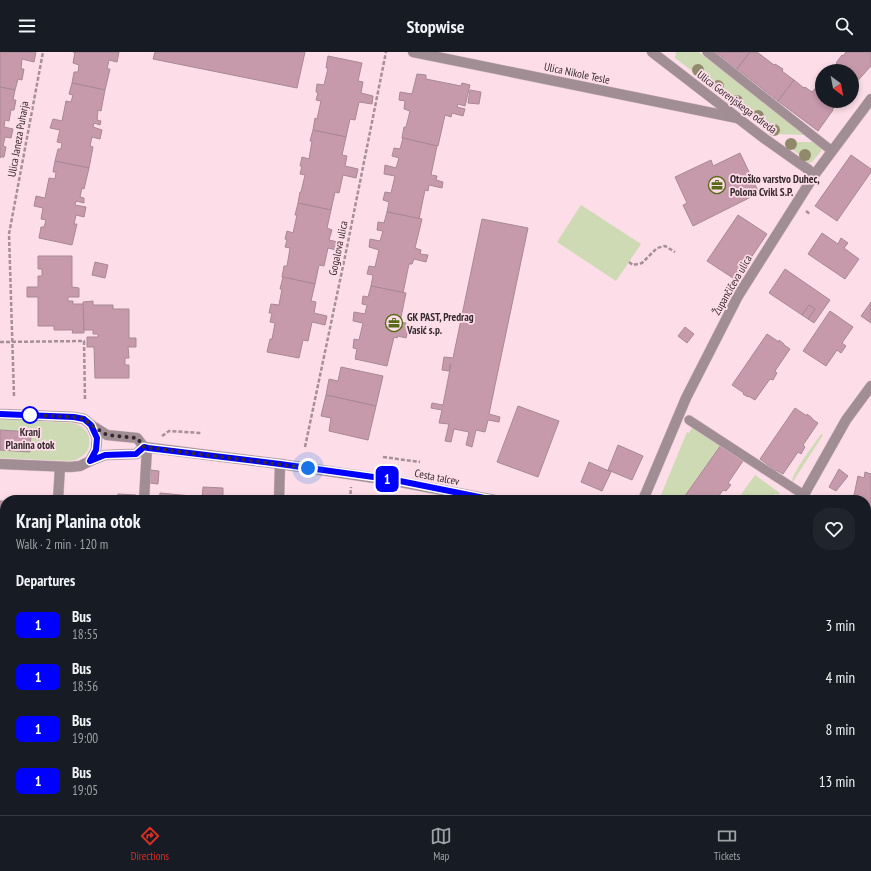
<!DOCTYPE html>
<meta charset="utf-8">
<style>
:root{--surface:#171b24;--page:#20242c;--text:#f1f3f6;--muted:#9ea1a6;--line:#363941;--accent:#d93025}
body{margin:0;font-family:"PT Sans Narrow",sans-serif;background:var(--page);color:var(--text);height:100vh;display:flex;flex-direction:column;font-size:15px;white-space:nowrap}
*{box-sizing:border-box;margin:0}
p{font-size:13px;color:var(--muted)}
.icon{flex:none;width:22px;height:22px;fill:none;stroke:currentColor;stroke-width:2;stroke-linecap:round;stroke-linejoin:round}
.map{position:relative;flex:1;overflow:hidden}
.sheet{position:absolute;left:0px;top:443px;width:871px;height:320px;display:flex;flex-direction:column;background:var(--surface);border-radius:16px 16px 0 0;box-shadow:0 2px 6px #0003}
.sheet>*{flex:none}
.badge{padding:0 8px;border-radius:6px;font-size:14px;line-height:26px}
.needle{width:26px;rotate:148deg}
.controls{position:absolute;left:815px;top:12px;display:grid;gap:8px}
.controls a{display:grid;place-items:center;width:44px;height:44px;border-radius:50%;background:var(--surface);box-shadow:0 2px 6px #0003;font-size:20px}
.you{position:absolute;width:20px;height:20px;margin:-10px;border:3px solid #fff;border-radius:50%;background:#1a73e8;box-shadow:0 0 0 6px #1a73e833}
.map>.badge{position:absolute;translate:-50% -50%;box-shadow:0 0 0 2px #fff}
h2{padding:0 16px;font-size:15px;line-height:36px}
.round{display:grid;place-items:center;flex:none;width:42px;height:42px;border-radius:16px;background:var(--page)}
.headline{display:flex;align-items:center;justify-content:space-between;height:68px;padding:0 16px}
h1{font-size:19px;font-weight:700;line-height:30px}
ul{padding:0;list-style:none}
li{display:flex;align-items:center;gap:12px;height:52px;padding:0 16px}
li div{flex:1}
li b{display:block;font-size:15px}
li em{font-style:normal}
li .badge{min-width:44px;font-weight:700;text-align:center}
header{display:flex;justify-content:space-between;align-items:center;height:52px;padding:0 16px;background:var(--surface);font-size:18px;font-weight:700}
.menu{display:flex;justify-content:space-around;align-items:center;height:56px;border-top:1px solid var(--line);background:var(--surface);font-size:11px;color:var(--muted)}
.menu a{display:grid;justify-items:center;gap:2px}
.menu .current{color:var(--accent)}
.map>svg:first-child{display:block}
</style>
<header><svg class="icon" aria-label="menu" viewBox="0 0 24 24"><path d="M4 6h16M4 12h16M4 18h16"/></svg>Stopwise<svg class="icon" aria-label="search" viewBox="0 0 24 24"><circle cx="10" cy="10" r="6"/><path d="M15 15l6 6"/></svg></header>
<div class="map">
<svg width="871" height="763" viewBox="0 0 871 763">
<rect width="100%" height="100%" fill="#fddde8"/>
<g fill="#cddab3">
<polygon points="676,0 699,0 807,83 776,82 675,6"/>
<polygon points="784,90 816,90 822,96 821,99 812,110 809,111"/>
<polygon points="581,153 641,192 616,229 557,190"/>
<path d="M0 367 73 371C76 372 79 373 82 375 93 383 92 400 79 406 77 408 73 408 70 409L0 406V398L30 400 31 380 0 378Z"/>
<polygon points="693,374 721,393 685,444 691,448 659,448 687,380 689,381"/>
<path d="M821 382 823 383 792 431C792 420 814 393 821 382Z"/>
<polygon points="755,423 780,441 778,443 775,442 771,448 737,448"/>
<polygon points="671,758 711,758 712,763 640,763 643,761"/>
</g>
<g fill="#c79aab" stroke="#a68994">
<polygon points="0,0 36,0 34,10 22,7 21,17 24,17 22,28 18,27 15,38 0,35"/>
<polygon points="73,0 119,0 117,10 109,8 107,17 110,17 105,38 72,31 74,20 78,20 79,13 73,11 75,0"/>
<polygon points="155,0 305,0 297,36 153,7"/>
<polygon points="715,0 750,0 737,17 725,9 726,8"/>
<polygon points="750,0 757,0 774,13 775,12 783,17 782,19 794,28 778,49 737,17"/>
<polygon points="846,0 871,0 871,14 852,35 852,19 831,19 837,11 836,11 842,3 843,4"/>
<polygon points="328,4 362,11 358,29 363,30 361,41 373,44 372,52 359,50 355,68 350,67 346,85 313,78 315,66 317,67 321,49 316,48 318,41 316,40 317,32 324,33 328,16 326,16"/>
<polygon points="417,22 426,23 426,27 461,34 462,31 470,33 465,54 458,52 457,55 465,57 463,64 452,61 451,65 445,63 438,94 402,86 404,75 406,75 410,59 404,57 405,49 399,48 400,40 412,42"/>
<polygon points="794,28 804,36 805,35 812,40 822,29 822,49 840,49 832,58 833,58 818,79 778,49"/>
<polygon points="72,31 105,38 101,59 98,58 97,68 101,69 100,73 94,71 93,75 102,78 100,87 92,85 90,94 93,95 89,116 55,109 58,97 61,97 62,91 57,90 60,78 50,76 53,67 62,69 66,49 71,50 73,43 69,42"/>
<polygon points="0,35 15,38 13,48 16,48 14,58 11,58 9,69 5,68 4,75 13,77 11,86 5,85 3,94 6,95 4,105 0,105 0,106"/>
<polygon points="470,38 481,40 479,52 468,51"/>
<polygon points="313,78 346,85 342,103 347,104 345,114 358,117 356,126 343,123 339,141 335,140 331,158 298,151 300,140 301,140 305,123 300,122 302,114 300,114 302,105 309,107 312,89 310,89"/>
<polygon points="403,86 437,94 431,123 437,124 436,128 443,130 442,136 429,133 428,139 425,138 419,167 387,160 389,150 383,148 385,140 391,141 395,124 384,122 385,113 396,116 399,106 392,104 394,96 400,97"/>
<polygon points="740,101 759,141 693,174 683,153 687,151 675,125 711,108 713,114"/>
<polygon points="851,103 871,117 871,120 837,169 815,154"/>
<polygon points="55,109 89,116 84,137 82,136 80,145 84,146 84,151 76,149 75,153 86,155 84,165 76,163 74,172 77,172 72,193 39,186 41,175 44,175 46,168 41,167 43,156 34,154 36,144 45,146 49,126 55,127 56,120 53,120"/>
<polygon points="298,151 331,158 327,176 332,178 329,188 342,191 340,199 328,196 324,214 319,213 315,232 282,225 284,214 287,214 290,196 285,195 287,188 285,187 287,179 293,181 297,163 295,163"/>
<polygon points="387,160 422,167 415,196 421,198 420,202 428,203 426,210 414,207 412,212 409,212 403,241 371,234 373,223 367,222 369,214 375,215 379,198 369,195 370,187 380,189 383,179 377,178 378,170 384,171"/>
<polygon points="738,163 767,182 736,228 707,209"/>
<polygon points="482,167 528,176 489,362 500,365 499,370 488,368 485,380 476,378 472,395 466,393 469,380 454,377 451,390 445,389 449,372 439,371 442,358 431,356 432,351 443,353 451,312 450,312 449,319 442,318 444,305 453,306"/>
<polygon points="822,181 838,192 841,186 848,191 844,196 859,207 845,227 808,202"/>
<polygon points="38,204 72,204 72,235 79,236 79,245 68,245 68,249 73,249 73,252 84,252 84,281 72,281 73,278 54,278 54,274 38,274 38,245 27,245 27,235 38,235 38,224 42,224 42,217 38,217"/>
<polygon points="95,210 108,213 105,226 92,223"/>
<polygon points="785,217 830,248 814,271 808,267 815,257 809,253 802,263 769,241"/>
<polygon points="283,225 315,232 311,249 316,250 314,261 327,264 325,273 312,270 308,289 303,288 299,306 267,300 270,287 272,287 275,271 270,270 272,261 269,261 271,252 279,253 282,237 280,237"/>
<polygon points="371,234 406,241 400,270 406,271 405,275 413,277 411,283 407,282 406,286 398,284 397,286 394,285 387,314 355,307 357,297 353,296 354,287 359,288 363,271 353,269 354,260 365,262 367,253 362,252 363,244 368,245"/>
<polygon points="93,249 93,253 113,253 113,257 129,257 129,286 136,286 136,295 128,295 129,306 125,306 125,313 129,313 129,326 95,326 94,295 87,295 87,285 98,285 98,282 93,282 93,278 84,278 83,250"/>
<polygon points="871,250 871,271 861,264"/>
<polygon points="809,253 815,257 808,267 802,263"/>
<polygon points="830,259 853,275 842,291 846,294 841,301 837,298 826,314 803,299"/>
<polygon points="685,275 694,282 687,291 678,284"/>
<polygon points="767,282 779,290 779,288 784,292 784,293 790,297 775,319 777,321 773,328 770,327 755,348 748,344 748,345 743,342 744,341 732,333"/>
<polygon points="341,315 383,324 376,354 326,343 329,327 338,329"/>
<polygon points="326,343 376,354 368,388 329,379 331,366 321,364"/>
<polygon points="518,354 559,369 538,425 497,410"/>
<polygon points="795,356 807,364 807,362 812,366 812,367 818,371 803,393 805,395 801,402 798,400 783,422 776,418 776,419 771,416 771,415 760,407"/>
<polygon points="0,378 31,380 30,400 0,398"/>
<polygon points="618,393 643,404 632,428 608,418"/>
<polygon points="721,393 743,409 728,431 731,433 726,439 723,438 716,448 691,448 685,444"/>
<polygon points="589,410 611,420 602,439 581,430"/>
<polygon points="839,417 848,424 836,439 829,435"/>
<polygon points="151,418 159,419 158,432 150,431"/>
<polygon points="865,420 871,422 871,458 868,458 866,467 866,448 853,448 858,424 864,426"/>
<polygon points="203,435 223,436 223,448 202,448"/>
<polygon points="160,441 181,443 181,448 159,448"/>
<polygon points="118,442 136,443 136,448 117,448"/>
<polygon points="181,443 203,445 203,448 181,448"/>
<rect x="0" y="449" width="5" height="157"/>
<polygon points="866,482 868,482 866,488 871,489 871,522 866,521"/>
<polygon points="871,603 871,638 866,639 866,604"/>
<polygon points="870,646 871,679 866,679 866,647"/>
<polygon points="0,650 5,650 5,681 0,754"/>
<polygon points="870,746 871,763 863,763 861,758 866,758 866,747"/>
<rect x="58" y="758" width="48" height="5"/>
<polygon points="142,758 188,758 188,763 141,763"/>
<rect x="282" y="758" width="28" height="5"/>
<polygon points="376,758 389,758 386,758 387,761 378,762 378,759 376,759"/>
<polygon points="801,758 833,758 833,763 802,763"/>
</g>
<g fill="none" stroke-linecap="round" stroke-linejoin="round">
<g stroke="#d5b9c3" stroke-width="10">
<g id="lane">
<polyline points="707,0 832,99"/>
<polyline points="689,368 804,443"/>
</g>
</g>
<g stroke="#d5b9c3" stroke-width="11">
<g id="street">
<polyline points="413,0 737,66"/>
<polyline points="652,0 765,87 809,118"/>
<polyline points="0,362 73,365 84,367 91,373 97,386 96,398 90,409 80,414 70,415 0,412"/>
<polyline points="91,373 107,383 137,386 144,395 280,412 395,429 494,448"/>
<polyline points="90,409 105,403 136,402 144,395"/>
<polyline points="58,448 60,415"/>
<polyline points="144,448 147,396"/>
<polyline points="279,448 280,412"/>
<polyline points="643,448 686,346 738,244 815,122 871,47"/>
<polyline points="801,448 846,368 871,334"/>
<polyline points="866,571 871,576"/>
<polyline points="0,630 5,631"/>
<polyline points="274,758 274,763"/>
<polyline points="732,758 732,763"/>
<polyline points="565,763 616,758"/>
</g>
</g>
<g stroke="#a68f98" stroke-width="2.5" stroke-dasharray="4 2" stroke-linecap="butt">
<polyline points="806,159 810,162"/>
<polyline points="629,210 633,213 642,211 657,196 665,194 675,200"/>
<polyline points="0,290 84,289 85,348"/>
<polyline points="14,344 9,182 43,0"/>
<polyline points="162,384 169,379 201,381"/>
<polyline points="305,395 347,195 386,0"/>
<polyline points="383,405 420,410"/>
<polyline points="350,448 351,435"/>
<polyline points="335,763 335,758"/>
<polyline points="635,763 639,758"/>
</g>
<use href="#lane" stroke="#a18d94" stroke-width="9"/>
<use href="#street" stroke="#a18d94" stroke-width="10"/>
</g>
<g fill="#908a6b">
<circle cx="698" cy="18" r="6"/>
<circle cx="718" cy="34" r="6"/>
<circle cx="737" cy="49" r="6"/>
<circle cx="758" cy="64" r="6"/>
<circle cx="774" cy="78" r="6"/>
<circle cx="791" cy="92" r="6"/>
<circle cx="805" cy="103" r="6"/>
</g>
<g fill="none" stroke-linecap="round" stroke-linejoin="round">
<g stroke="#fff" stroke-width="9">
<polyline id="line" points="0,362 74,365 84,367 91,373 97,386 96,398 90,409 105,403 136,402 144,395 148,396 280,412 395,428 494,448"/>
</g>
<use href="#line" stroke="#00f" stroke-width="6"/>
<polyline stroke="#362a2f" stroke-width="4" stroke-dasharray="0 7.2" points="30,363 27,363 74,365 84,367 91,373 107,383 137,386 144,395 308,416"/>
</g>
<defs>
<g id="office-ring" transform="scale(0.9)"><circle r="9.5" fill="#fddde8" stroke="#566a18" stroke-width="1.5"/><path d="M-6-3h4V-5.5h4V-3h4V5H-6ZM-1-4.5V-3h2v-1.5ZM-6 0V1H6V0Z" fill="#566a18"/></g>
</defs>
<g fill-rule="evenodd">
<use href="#office-ring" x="717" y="133"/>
<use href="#office-ring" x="394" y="271"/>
</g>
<circle fill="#fff" stroke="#00f" stroke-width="2" cx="30" cy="363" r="8"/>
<g text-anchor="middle" stroke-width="3.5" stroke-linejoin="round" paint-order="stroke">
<g font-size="11" fill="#362a2f" stroke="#fddde8">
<text transform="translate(577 21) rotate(12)" y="4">Ulica Nikole Tesle</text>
<text transform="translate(737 50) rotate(37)" y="4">Ulica Gorenjskega odreda</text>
<text transform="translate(18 87) rotate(-80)" y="4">Ulica Janeza Puharja</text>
<text transform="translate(338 196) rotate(-78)" y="4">Gogalova ulica</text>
<text transform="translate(732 233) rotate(-60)" y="4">Župančičeva ulica</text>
<text transform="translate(437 425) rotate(11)" y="4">Cesta talcev</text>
</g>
<g font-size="11" font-weight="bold" fill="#362a2f" stroke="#fddde8" text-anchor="start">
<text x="730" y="131">Otroško varstvo Duhec,<tspan x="730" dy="13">Polona Cvikl S.P.</tspan></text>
<text x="407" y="269">GK PAST, Predrag<tspan x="407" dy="13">Vasić s.p.</tspan></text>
</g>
<g font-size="11" font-weight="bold" fill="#362a2f" stroke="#fddde8">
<text x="30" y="384">Kranj<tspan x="30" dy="13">Planina otok</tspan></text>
</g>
</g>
</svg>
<div class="controls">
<a><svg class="needle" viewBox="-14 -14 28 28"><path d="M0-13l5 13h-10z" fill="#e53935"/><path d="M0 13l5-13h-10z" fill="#9ea1a6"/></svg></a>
</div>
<div class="you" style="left:308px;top:416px"></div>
<b class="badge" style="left:387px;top:427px;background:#00f;color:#fff">1</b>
<section class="sheet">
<div class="headline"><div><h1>Kranj Planina otok</h1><p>Walk · 2 min · 120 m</p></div><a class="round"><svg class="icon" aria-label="heart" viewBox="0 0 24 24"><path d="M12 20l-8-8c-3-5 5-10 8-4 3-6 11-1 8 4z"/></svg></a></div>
<h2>Departures</h2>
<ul>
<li><span class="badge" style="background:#00f;color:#fff">1</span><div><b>Bus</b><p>18:55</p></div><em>3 min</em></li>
<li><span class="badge" style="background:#00f;color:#fff">1</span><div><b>Bus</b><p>18:56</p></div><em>4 min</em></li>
<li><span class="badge" style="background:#00f;color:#fff">1</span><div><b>Bus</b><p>19:00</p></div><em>8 min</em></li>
<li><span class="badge" style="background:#00f;color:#fff">1</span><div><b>Bus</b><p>19:05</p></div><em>13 min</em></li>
</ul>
</section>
</div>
<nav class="menu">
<a class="current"><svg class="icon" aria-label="directions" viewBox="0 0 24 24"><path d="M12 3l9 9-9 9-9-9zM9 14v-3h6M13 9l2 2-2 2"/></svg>Directions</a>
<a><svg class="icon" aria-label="map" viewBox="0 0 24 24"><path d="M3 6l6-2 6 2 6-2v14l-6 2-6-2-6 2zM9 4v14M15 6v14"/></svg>Map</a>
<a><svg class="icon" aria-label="tickets" viewBox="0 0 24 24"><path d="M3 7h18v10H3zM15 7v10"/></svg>Tickets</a>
</nav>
